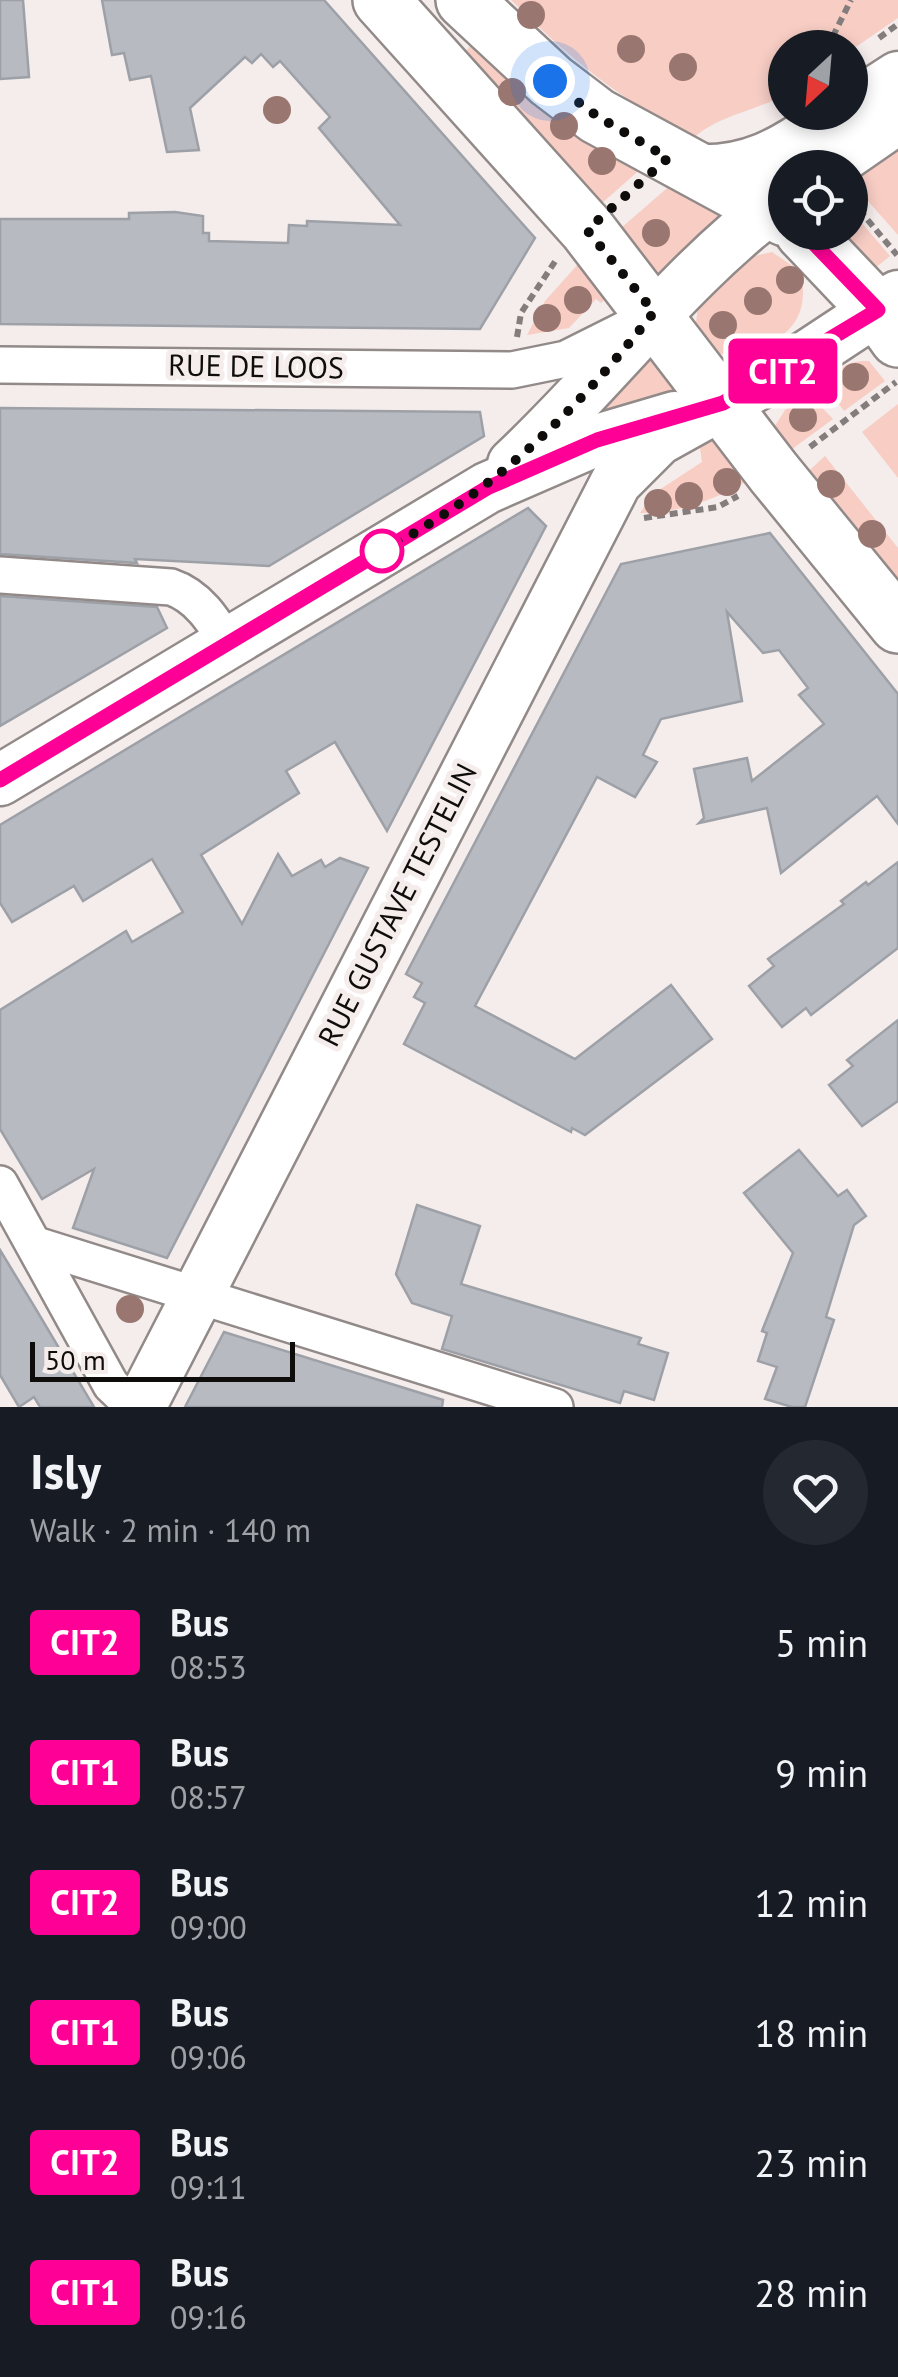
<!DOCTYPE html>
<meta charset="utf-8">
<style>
:root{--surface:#171b24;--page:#242831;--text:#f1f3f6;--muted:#9ea1a6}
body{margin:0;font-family:"PT Sans",sans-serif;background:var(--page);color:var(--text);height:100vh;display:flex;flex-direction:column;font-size:38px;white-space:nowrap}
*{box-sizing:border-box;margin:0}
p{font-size:32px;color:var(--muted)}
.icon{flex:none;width:55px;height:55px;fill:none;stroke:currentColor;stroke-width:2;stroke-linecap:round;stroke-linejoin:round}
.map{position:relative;height:1407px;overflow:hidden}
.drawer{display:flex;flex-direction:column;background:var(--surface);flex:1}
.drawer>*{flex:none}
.badge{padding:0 20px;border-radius:8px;font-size:35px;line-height:65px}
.needle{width:65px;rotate:206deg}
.tools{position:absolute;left:768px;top:30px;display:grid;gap:20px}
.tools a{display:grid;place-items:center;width:100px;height:100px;border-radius:50%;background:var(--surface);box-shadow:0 5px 15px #0003;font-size:50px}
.scale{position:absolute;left:30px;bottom:25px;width:265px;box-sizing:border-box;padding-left:10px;border:5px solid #0f0d0c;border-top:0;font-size:28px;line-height:35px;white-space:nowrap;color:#0f0d0c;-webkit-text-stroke:8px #f5edeb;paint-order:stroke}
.you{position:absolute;width:50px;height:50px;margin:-25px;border:8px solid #fff;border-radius:50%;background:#1a73e8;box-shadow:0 0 0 15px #1a73e833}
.map>.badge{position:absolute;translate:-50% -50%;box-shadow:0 0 0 5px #fff}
.round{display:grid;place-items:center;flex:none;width:105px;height:105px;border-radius:52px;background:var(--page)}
.head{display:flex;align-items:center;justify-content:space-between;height:170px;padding:0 30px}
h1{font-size:48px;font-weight:700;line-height:75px}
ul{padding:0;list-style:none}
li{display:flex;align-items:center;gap:30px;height:130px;padding:0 30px}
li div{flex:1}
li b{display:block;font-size:38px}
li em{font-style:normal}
li .badge{min-width:110px;font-weight:700;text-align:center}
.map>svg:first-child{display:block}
</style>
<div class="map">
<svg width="898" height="1407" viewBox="0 0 898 1407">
<rect width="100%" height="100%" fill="#f5edeb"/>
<g fill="#f7cdc4">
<path d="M511 0H898V18L850 51 785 48V95C757 110 716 117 695 137 625 105 565 54 511 0Z"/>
<polygon points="475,35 644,166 592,212 454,57 468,49"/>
<polygon points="898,149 898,235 852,183"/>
<polygon points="673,183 720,214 658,282 613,235"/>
<polygon points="850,209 890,256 869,273 833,233 850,232"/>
<path d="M772 252 800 271C815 329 771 352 719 354L695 330 699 299 746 258Z"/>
<polygon points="579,263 607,297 601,303 596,299 569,328 527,335 545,301"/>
<polygon points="650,354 681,394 572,427"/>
<path d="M869 361 885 381 844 411 829 391C834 369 847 360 869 361Z"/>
<polygon points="808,393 833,419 784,455 773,429 785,410"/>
<polygon points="898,404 898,478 862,432"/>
<path d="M714 434 755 476C721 498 681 513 640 513L653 494 702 462 699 441Z"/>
<polygon points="825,456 898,548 898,600 802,477"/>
</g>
<g fill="#b7bac0" stroke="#9da1a7" stroke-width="2.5">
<polygon points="0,0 23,0 29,77 0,79"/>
<polygon points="102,0 324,0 535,238 480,329 0,324 0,219 129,219 129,213 175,212 203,216 203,233 209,233 209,241 288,243 289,225 307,226 307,221 400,225 319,128 330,117 280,61 273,67 261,54 252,63 245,57 190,108 199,150 167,152 151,76 130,80 124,53 112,55"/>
<polygon points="0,408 480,412 484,436 269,566 135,559 137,563 0,554"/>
<polygon points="528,508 546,526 387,831 335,742 286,771 299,793 201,855 242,924 278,854 292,876 321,860 325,867 340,858 368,868 167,1258 73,1228 94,1169 42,1199 0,1129 0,1010 126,931 132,942 183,912 152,859 83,901 74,886 12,922 0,903 0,825"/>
<polygon points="770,533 898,694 898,824 877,796 781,873 767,808 699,823 704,818 694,769 747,758 752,781 824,724 799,695 808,688 779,650 763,653 727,612 742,701 661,719 643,755 657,762 635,797 597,777 475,1006 575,1059 671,985 712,1039 585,1135 572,1128 571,1132 404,1044 425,1003 414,997 422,983 406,974 621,564"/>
<polygon points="0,596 157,607 167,628 0,726"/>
<polygon points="898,862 898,948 811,1015 806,1008 782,1027 749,986 774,966 768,959 844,904 841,901 866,882 868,885"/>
<polygon points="898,1020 898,1101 862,1126 829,1085 853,1066 847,1060"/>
<polygon points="799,1150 838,1196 847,1190 866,1216 854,1225 826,1317 834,1320 805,1407 792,1407 765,1399 777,1367 758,1361 767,1333 762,1331 793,1253 744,1193"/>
<polygon points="417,1205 480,1226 461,1284 641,1338 638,1344 668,1353 654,1400 624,1391 620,1403 442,1349 452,1316 412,1303 396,1274"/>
<polygon points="0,1250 34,1306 94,1407 40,1407 34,1397 19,1407 0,1375"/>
<polygon points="224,1332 443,1400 442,1407 185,1407"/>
</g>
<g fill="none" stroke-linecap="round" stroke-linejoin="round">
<g stroke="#918a88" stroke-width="40">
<g id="street">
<polyline points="0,365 512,370 566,359 628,328"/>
<path d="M0 575 171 587C198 596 213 620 228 644"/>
<polyline points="0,1184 111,1385 134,1407"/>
<polyline points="36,1245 555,1407"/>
</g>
</g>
<g stroke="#918a88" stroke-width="55">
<g id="secondary">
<polyline points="850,108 898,77"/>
<polyline points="826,168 898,118"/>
<path d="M692 170C757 174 790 146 842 112"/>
<path d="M513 464C606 377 681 273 785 197"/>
<polyline points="0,780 487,488 597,440 675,417"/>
<polyline points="140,1407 616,482 658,440 798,362 898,296"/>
</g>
</g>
<g stroke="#918a88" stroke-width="60">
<g id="primary">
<polyline points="381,0 587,229 774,473 898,625"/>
<polyline points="464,0 551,81 597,116 785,218"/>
<polyline points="803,232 878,311 898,339"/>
</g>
</g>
<g stroke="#837e7d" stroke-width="6" stroke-dasharray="8 5" stroke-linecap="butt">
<polyline points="879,38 898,24"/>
<polyline points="827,48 851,0"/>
<polyline points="851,200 897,255"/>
<polyline points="517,337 521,313 556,260"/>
<polyline points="810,447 896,382"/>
<polyline points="644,518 718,507 738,496"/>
</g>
<use href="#street" stroke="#fff" stroke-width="35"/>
<use href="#secondary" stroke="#fff" stroke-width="50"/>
<use href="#primary" stroke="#fff" stroke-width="55"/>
</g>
<g fill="#9a7670">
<circle cx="531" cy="15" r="14"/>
<circle cx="631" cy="49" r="14"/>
<circle cx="683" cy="67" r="14"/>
<circle cx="512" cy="92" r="14"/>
<circle cx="277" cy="110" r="14"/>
<circle cx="564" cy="126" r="14"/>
<circle cx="602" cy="161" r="14"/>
<circle cx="656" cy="233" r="14"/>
<circle cx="790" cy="280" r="14"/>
<circle cx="578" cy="300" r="14"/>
<circle cx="758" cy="301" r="14"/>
<circle cx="547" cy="318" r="14"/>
<circle cx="723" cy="325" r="14"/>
<circle cx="855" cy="377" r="14"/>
<circle cx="803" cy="418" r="14"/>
<circle cx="727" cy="482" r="14"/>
<circle cx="831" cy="484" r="14"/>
<circle cx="689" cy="496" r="14"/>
<circle cx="658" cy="503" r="14"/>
<circle cx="872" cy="534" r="14"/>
<circle cx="130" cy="1309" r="14"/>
</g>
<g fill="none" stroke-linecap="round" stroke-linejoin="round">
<g stroke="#fff" stroke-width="22">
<polyline id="line" points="0,780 487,488 597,440 723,403 878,310 803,232"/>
</g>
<use href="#line" stroke="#ff0096" stroke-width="15"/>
<path stroke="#0f0d0c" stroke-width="10" stroke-dasharray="0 18" d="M382 551C494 492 576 412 654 312L587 230 668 158 597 116 550 81"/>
</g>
<circle fill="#fff" stroke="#ff0096" stroke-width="5" cx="382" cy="551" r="20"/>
<g text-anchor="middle" stroke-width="10" stroke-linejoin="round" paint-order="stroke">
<g font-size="30" fill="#0f0d0c" stroke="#f5edeb">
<text transform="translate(256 367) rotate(1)" y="10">RUE DE LOOS</text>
<text transform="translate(398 905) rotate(-63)" y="10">RUE GUSTAVE TESTELIN</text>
</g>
</g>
</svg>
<div class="tools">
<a><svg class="needle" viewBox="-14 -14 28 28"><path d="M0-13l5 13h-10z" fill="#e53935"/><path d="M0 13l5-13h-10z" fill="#9ea1a6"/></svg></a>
<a><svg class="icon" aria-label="locate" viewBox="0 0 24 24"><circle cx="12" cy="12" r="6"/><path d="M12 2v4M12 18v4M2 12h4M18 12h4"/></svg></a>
</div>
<div class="scale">50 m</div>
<div class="you" style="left:550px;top:81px"></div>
<b class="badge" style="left:783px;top:371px;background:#ff0096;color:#fff">CIT2</b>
</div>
<section class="drawer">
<div class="head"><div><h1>Isly</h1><p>Walk · 2 min · 140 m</p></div><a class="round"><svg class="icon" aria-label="heart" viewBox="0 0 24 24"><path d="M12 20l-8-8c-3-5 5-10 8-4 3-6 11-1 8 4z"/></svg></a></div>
<ul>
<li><span class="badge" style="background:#ff0096;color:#fff">CIT2</span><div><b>Bus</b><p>08:53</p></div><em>5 min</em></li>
<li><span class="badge" style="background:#ff0096;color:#fff">CIT1</span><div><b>Bus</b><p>08:57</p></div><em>9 min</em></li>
<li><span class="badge" style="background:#ff0096;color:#fff">CIT2</span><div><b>Bus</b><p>09:00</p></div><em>12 min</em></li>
<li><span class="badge" style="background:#ff0096;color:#fff">CIT1</span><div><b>Bus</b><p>09:06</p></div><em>18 min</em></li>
<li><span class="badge" style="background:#ff0096;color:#fff">CIT2</span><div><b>Bus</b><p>09:11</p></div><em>23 min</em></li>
<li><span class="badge" style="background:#ff0096;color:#fff">CIT1</span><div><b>Bus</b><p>09:16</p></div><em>28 min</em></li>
</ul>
</section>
